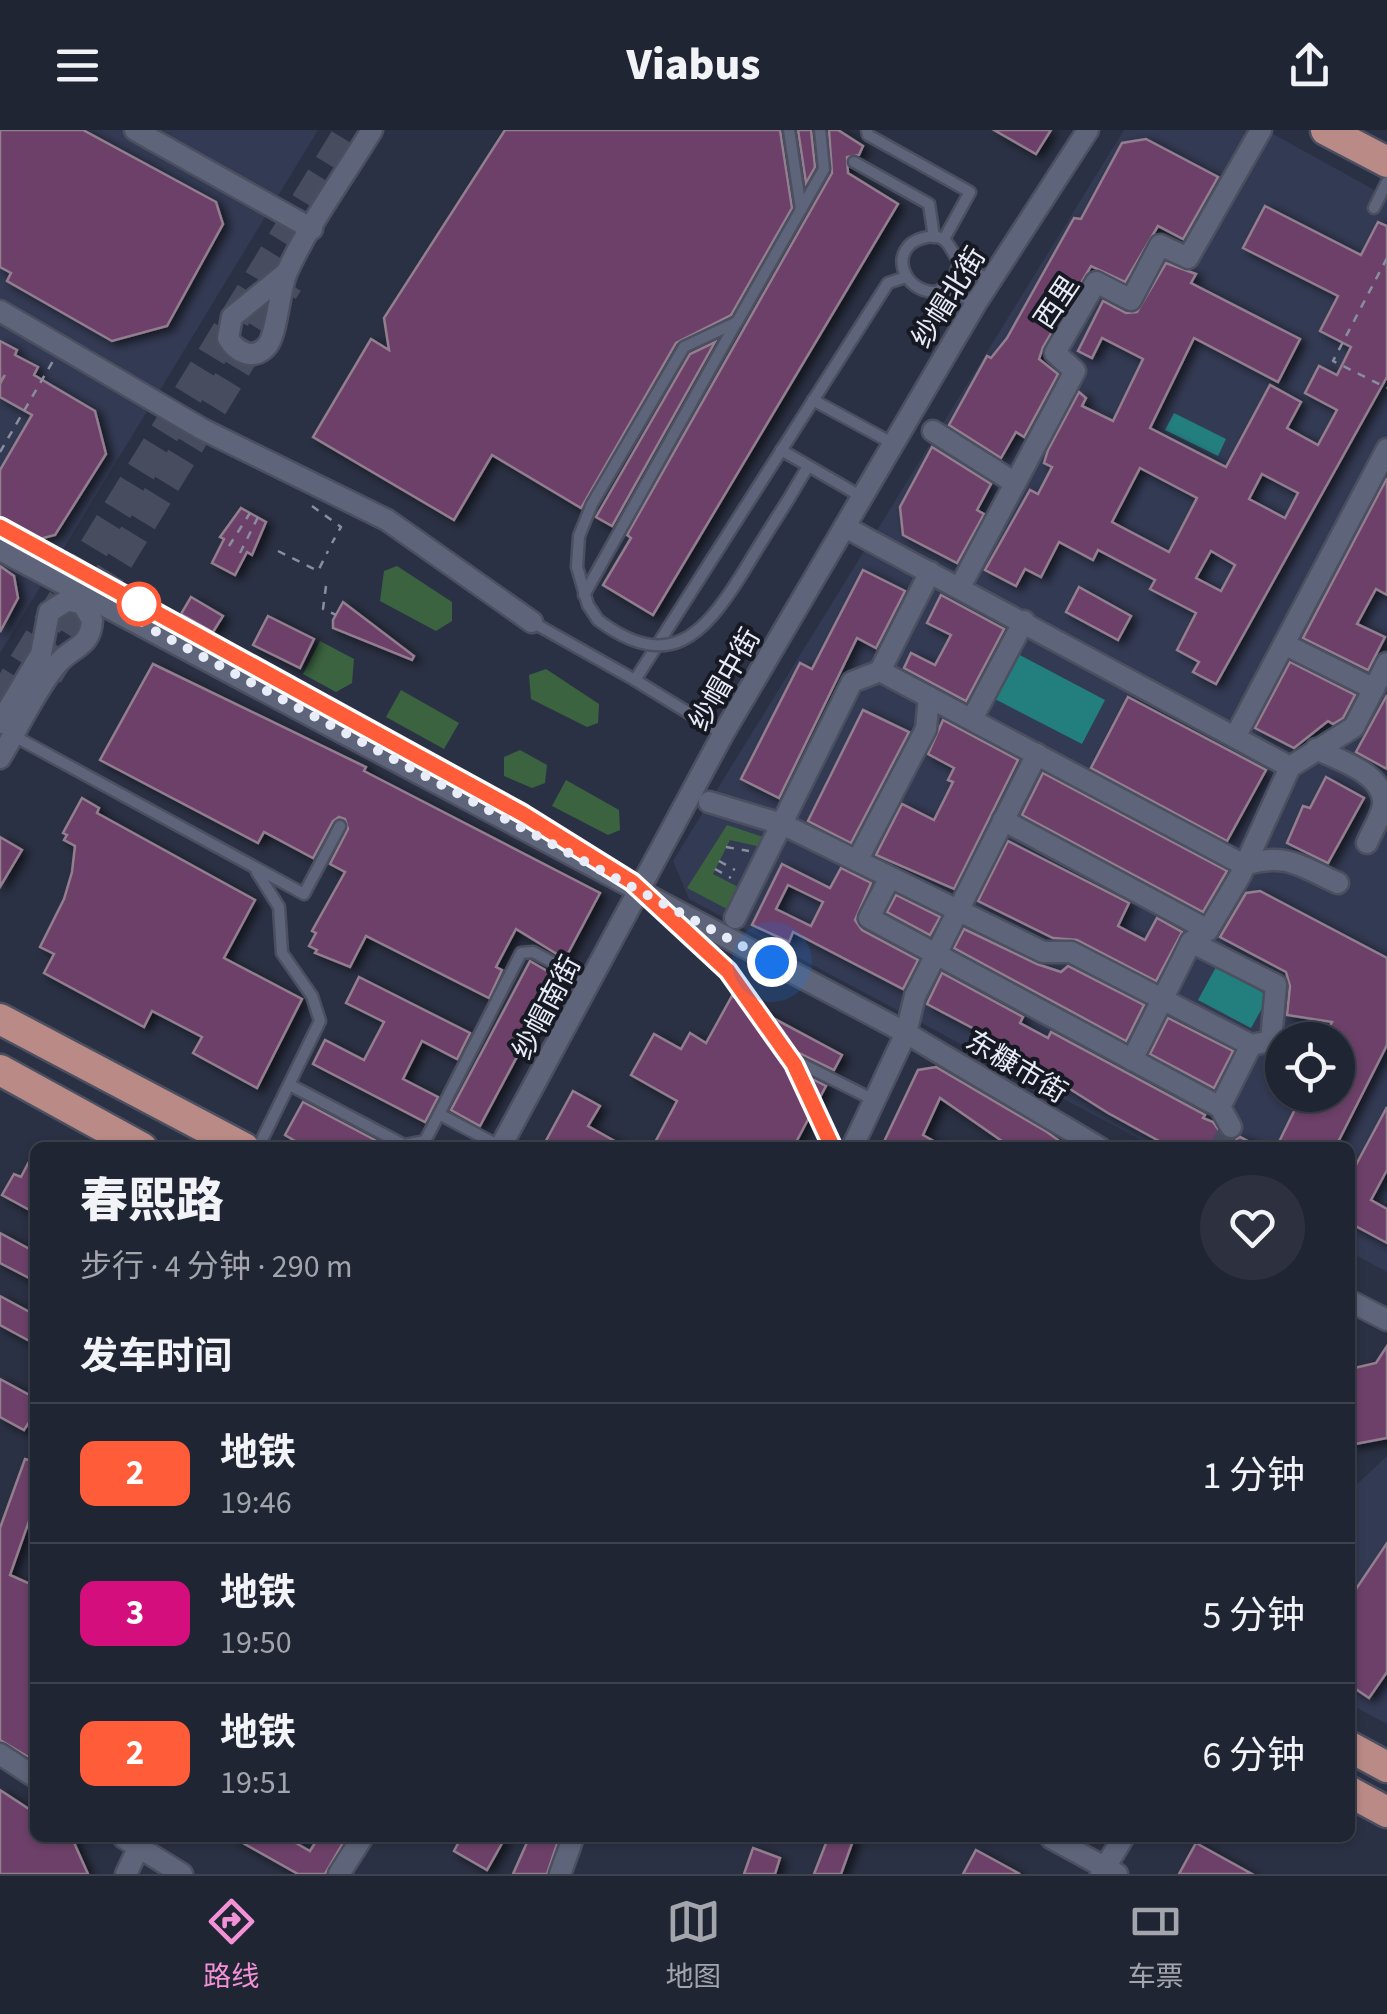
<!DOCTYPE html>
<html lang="zh">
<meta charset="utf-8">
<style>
:root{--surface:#202533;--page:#2d313f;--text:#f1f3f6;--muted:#a2a5ac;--line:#3d424e;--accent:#f291d6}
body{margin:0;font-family:"Source Sans 3","Noto Sans SC",sans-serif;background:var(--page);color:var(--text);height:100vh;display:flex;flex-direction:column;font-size:38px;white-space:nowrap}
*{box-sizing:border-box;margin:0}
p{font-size:32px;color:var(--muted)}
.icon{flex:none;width:55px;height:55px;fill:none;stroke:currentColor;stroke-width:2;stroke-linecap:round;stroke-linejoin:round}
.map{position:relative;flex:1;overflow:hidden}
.side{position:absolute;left:30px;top:1012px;width:1325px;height:700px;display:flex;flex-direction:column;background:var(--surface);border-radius:15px;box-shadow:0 2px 8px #0004,0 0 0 2px var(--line)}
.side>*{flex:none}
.badge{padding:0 20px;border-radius:15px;font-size:35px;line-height:65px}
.tools{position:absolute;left:1265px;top:892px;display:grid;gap:20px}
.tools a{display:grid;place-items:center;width:90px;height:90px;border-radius:50%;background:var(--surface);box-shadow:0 2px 8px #0004,0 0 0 2px var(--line);font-size:50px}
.you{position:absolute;width:50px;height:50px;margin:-25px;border:8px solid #fff;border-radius:50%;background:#1a73e8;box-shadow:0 0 0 15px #1a73e833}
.map>.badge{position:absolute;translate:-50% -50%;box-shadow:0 0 0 5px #fff}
h2{padding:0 50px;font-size:38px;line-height:90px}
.round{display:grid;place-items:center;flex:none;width:105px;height:105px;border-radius:52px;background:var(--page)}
.summary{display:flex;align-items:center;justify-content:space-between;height:170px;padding:0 50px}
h1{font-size:48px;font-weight:800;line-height:75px}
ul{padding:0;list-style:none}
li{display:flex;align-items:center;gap:30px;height:140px;padding:0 50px;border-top:2px solid var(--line)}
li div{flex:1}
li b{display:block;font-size:38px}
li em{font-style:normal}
li .badge{min-width:110px;font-weight:700;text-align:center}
header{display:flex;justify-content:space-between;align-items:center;height:130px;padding:0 50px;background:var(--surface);font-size:45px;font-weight:800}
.tab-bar{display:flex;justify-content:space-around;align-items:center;height:140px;border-top:2px solid var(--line);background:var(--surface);font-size:28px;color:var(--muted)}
.tab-bar a{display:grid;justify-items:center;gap:5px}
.tab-bar .active{color:var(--accent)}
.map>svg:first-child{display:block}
</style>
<header><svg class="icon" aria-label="menu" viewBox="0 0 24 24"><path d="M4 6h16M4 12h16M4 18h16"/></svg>Viabus<svg class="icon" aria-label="share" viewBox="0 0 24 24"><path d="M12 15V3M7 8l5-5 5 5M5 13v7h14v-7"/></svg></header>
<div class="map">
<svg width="1387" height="1744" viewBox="0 0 1387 1744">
<defs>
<filter id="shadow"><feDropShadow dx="5.5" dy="3.5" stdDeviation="5" flood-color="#0009"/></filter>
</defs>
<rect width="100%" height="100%" fill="#2b3144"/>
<g fill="#333a53" fill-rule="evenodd">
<polygon points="0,0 318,0 0,523"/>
<path d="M1124 0H1266L1387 67V1142L1350 1122V1018L1154 1017 689 769 673 731ZM1282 910H1338V965H1282Z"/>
<polygon points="1387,1326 1387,1594 1350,1574 1350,1361"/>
</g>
<g fill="#3b6340">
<polygon points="397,436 452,472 452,491 436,501 380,471 384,441"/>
<polygon points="320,511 354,529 352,553 336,562 303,544"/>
<polygon points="546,539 599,574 598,593 587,597 531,569 529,545"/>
<polygon points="401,560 459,593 444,619 386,587"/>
<polygon points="520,620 547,635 545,653 532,658 504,646 504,627"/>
<polygon points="566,650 619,680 620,700 608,705 552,676"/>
<polygon points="727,695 766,708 761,717 730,710 713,744 740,758 729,780 687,758"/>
</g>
<g fill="#237e7e">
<polygon points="1174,283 1226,309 1218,326 1165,300"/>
<polygon points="1012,521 1105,570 1082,614 989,566"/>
<polygon points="1216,837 1269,866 1251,898 1198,870"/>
</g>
<g fill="#6c4067" stroke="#927e8f" stroke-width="2.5" fill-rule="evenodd" filter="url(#shadow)">
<polygon points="0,0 83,0 216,72 223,94 167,196 112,211 7,151 11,143 0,137"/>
<polygon points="505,0 780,0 792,78 731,185 676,213 581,378 492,325 454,390 313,307 371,209 389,220 384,188"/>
<polygon points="798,0 811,0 815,37 806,53"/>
<polygon points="829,0 838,0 863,16 859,25 847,27 848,43 898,74 653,485 603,455 631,408 627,405 832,43"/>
<polygon points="994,0 1051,0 1036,24"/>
<polygon points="1146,9 1218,47 1183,109 1158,96 1125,152 1091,136 1043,217 1039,229 1058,244 1024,307 1016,302 1001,328 949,295 987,226 991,228 1007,208 1074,88 1081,89 1122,13"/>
<path d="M1265 76 1361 125 1378 92 1387 96V247L1216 554 1193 542 1199 532 1177 520 1196 483 1150 459 1155 450 1098 420 1093 430 1059 412 1041 447 1025 439 1016 456 985 440 1030 360 1038 364 1052 337 1044 333 1048 320 1079 262 1086 268 1082 276 1113 291 1143 229 1102 208 1092 228 1078 221 1103 171 1126 183 1137 182 1166 133 1196 144 1191 153 1300 209 1278 252 1194 208 1150 298 1226 337 1270 255 1301 272 1287 298 1318 315 1337 280 1305 263 1319 236 1337 245 1351 217 1320 201 1338 166 1243 118ZM1140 338 1197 368 1169 422 1112 392ZM1262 344 1298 363 1285 388 1249 369ZM1211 421 1235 435 1221 461 1196 448Z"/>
<polygon points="0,211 17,220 15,225 38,237 34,245 95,281 106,324 55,405 28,412 0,396 0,340 32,285 0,267 0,254 5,245 0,252"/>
<polygon points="715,212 612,396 596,387 690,224"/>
<polygon points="932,317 991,354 977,380 984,384 957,433 903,405 900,377"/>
<polygon points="1387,348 1387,465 1376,459 1357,494 1385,507 1368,540 1303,508"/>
<polygon points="241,378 266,392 252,425 247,422 235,445 212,433 224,409 220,407"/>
<polygon points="0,436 14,446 18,468 0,502"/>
<polygon points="863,440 905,461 876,518 857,508 779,668 741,649 800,533 812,539"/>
<polygon points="1079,457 1131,486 1118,510 1066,482"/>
<polygon points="941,465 1004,499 966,571 904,538 911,523 935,535 951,505 927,493"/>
<polygon points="191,467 223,486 213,502 181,484"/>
<polygon points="343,472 414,526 412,530 333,498 333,490"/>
<polygon points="268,486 314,509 300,538 253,515"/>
<polygon points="1290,532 1355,565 1343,588 1333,594 1328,591 1294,618 1255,598"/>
<polygon points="153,534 366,637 364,641 600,763 565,829 516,799 496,837 502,840 489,868 366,806 350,837 315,823 317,820 309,816 316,803 312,801 345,742 330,734 348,699 345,689 339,687 333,691 313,728 264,702 258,713 100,630"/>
<polygon points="1387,565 1387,639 1356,622"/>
<polygon points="1128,567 1266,640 1227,711 1091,638"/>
<polygon points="863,580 909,602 851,713 808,691"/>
<polygon points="943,590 1018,630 954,759 876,725 902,674 934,690 953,652 948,650 954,638 928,624"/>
<polygon points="1043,643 1227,741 1203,782 1022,685"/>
<polygon points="1326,647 1364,668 1328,733 1287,713 1303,676 1310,678"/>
<polygon points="82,668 99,678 97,683 255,770 224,828 302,869 257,958 193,923 202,907 152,881 144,897 44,843 54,824 40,817 64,769 72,742 75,716 64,710 67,705 63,703"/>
<polygon points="0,707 22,720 0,757"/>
<polygon points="1008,711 1129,773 1118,796 1145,810 1157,788 1182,802 1156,851 1077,810 1053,808 978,771"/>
<path d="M782 734 830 758 841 738 871 753 855 790 862 800 918 830 903 859 793 802 789 812 752 795ZM788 755 823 772 811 796 776 779Z"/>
<polygon points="1260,761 1387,828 1387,915 1335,1018 1276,1018 1302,965 1338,965 1338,910 1322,910 1332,892 1287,885 1290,856 1286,842 1220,807 1246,763"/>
<polygon points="896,765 940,787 930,805 887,782"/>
<polygon points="964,799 1037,834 1061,842 1068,836 1144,875 1126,911 954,818"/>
<polygon points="530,831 559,848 480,996 451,980"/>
<polygon points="942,843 1023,887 1020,893 1048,908 1051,902 1205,985 1203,988 1213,992 1225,1009 1232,1011 1240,1007 1261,1018 1172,1018 1108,983 1016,925 1018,922 927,874"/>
<polygon points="359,847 470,903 457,929 422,911 403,949 438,967 425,992 313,934 325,910 364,930 384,892 346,873"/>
<polygon points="732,866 842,925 834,940 793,920 783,923 781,929 785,935 826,956 812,982 793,1018 652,1018 677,971 631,945 654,904 681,919 690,903 706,913"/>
<polygon points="1168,888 1233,921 1214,958 1150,924"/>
<polygon points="936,937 1047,1002 1069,1018 1012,1018 940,968 923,1005 946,1018 881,1018 918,940"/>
<polygon points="573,961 600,976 588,996 627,1018 542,1018"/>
<polygon points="303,972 390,1018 307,1018 285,1005"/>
<polygon points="1387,977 1387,1040 1371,1070 1387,1079 1387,1113 1350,1093 1350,1046"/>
<polygon points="35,1020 35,1083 2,1065 14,1044 21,1047"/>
<polygon points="0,1103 35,1122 35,1151 0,1133"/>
<polygon points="0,1166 35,1185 35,1214 0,1195"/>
<polygon points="1387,1216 1387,1308 1350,1315 1350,1239 1376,1233"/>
<polygon points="0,1249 35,1268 35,1283 24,1300 0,1287"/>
<polygon points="25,1329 35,1332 35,1374 10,1445 35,1456 35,1631 0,1610 0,1398"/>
<polygon points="1387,1413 1387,1542 1369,1568 1350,1555 1350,1468"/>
<polygon points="0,1660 35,1683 35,1708 72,1708 88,1744 0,1744"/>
<polygon points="234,1708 287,1708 310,1721 318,1708 346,1708 325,1744 298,1744"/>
<polygon points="461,1708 505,1708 487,1740 454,1721"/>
<polygon points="529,1708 559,1708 547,1744 513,1744"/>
<polygon points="828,1708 854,1708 841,1744 814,1744"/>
<polygon points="1196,1713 1252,1744 1179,1744"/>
<polygon points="753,1718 780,1728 775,1744 744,1744"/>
<polygon points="976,1720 1020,1744 963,1744"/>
</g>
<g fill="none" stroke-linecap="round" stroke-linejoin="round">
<polyline stroke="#474d5f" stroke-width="20" stroke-dasharray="20 10" stroke-linecap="butt" points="1219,1018 1231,997"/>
<g stroke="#474d5f" stroke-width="30" stroke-dasharray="30 15" stroke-linecap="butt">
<polyline points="48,545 288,153"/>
<polyline points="0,572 350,0"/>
</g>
<g stroke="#4b4f60" stroke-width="15">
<g id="lane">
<polyline points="789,0 801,79"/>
<polyline points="867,0 868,5 970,62 944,109"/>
<polyline points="854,32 929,74 934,107"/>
<polyline points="1374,78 1387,52"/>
<path d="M959 133 953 151 937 162C901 163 888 117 923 108 952 100 949 125 963 135 971 141 982 146 990 150"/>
<polyline points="946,158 976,173"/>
<polyline points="813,270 892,313"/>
<polyline points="781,320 862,367"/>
<polyline points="788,370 807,338"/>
<polyline points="584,465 736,193"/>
<polyline points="598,490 588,475 577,437 579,406 592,374 684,217 737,192 824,39 820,0"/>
<polyline points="532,492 635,550"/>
<polyline points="723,604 635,550 888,153 906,147"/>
<polyline points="14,606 304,764 340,696"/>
<polyline points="257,742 279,777 282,823 312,866 320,891 258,1018"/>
<polyline points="790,928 874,970"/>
<polyline points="290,955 404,1015 425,1011 439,984"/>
<polyline points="501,1017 439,984 521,823 533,822 590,852"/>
</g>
</g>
<g stroke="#4b4f60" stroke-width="25">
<g id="street">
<polyline points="135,0 312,99"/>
<path d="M286 143 232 187 228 208C236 222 253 231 266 217 277 207 279 160 287 142 307 97 346 43 372 0"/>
<polyline points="0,181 202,299 387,390 532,492"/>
<polyline points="933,301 1015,353"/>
<polyline points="845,397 1290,637"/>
<polyline points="0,420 906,903 1100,1018"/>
<polyline points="960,457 1075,241 1055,223 1096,152 1131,170 1160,115 1188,128 1261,0"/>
<polyline points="1284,514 1374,559"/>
<path d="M880 541 1244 735C1286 722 1300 736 1338 753"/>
<polyline points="972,589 1024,491"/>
<path d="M0 593 41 524 49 482 68 470 83 474 92 490C91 516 74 516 59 532 40 552 16 602 0 628"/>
<polyline points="1235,607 1387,319"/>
<path d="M1316 619C1338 630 1387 644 1383 676 1380 689 1372 701 1367 713"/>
<polyline points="709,672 782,694 1043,822 1071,822 1251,915 1220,977 869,788 890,747"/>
<polyline points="1003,690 1208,800"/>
<polyline points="857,731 926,599 929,567"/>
<polyline points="735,788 852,552 880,541 930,442"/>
<polyline points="1191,812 1276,855 1271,911 1251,915"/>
<polyline points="1132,930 1191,812 1208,800 1240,746 1290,637 1354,597 1387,533"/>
<polyline points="1220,977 1231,997"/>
<polyline points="500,1018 723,604 976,173 1088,0"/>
<polyline points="852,1018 906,903 915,866 1037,624"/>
<polyline points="1350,1171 1387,1190"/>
<polyline points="0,1624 35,1647"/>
<polyline points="124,1708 182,1744"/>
<polyline points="1051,1708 1117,1744"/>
<polyline points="126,1744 143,1708"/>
<polyline points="339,1744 362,1708"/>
<polyline points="560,1744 573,1708"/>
<polyline points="1101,1744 1123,1708"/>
</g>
</g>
<g stroke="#4b4f60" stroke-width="35">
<g id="primary">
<polyline points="1326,0 1387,32"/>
<polyline points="0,889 244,1018"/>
<polyline points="0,940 142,1018"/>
<polyline points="1350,1617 1387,1637"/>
<polyline points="1350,1662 1387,1682"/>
</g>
</g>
<g stroke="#898e9e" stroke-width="2.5" stroke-dasharray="8 8" stroke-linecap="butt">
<polyline points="1387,128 1333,231 1387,258"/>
<polyline points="0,322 53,231"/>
<polyline points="312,376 341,397 332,413"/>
<polyline points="229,416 250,383"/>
<polyline points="278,421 318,441 328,421"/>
<polyline points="240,423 258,387"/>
<polyline points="326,456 323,479 336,485"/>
<polyline points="726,717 749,721"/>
<polyline points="719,731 735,740"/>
<polyline points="715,739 731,748"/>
</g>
<use href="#lane" stroke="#5e657a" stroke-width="10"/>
<use href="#street" stroke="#5e657a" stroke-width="20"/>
<use href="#primary" stroke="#b98a86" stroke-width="30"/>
<g stroke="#4b4f60" stroke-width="15" stroke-linecap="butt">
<path id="lane-bridge" d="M598 490C669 543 703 506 742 444 757 419 772 395 788 370"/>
</g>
<use href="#lane-bridge" stroke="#5e657a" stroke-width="10"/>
</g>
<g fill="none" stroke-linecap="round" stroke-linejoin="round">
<g stroke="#fff" stroke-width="22">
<polyline id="line" points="0,397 523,684 632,752 728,841 794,934 833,1018"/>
</g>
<use href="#line" stroke="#ff5c39" stroke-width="15"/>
<polyline stroke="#e7ecf8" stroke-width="10" stroke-dasharray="0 18" points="139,474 142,494 772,832"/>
</g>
<circle fill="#fff" stroke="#ff5c39" stroke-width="5" cx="139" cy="474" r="20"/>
<g text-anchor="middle" stroke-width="8" stroke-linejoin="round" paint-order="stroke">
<g font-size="28" fill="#e7ecf8" stroke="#171922">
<text transform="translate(948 167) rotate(-58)" y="10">纱帽北街</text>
<text transform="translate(1056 172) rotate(-56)" y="10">西里</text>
<text transform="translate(724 549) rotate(-60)" y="10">纱帽中街</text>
<text transform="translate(546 877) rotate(-62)" y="10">纱帽南街</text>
<text transform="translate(1017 936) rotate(31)" y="10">东糠市街</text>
</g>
</g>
</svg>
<div class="tools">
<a><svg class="icon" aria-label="locate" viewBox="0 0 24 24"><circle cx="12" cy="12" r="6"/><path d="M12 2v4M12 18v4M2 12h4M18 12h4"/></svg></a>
</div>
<div class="you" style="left:772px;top:832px"></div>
<section class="side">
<div class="summary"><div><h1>春熙路</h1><p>步行 · 4 分钟 · 290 m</p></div><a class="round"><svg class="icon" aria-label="heart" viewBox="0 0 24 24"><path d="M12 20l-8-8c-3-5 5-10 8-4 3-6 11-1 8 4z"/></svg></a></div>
<h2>发车时间</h2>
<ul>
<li><span class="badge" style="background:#ff5c39;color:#fff">2</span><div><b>地铁</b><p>19:46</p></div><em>1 分钟</em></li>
<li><span class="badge" style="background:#d40f7d;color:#fff">3</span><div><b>地铁</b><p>19:50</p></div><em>5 分钟</em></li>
<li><span class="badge" style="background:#ff5c39;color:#fff">2</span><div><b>地铁</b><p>19:51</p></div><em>6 分钟</em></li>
</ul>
</section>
</div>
<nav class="tab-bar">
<a class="active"><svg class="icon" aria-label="directions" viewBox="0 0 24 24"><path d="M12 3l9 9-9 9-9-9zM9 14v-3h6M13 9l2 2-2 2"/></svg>路线</a>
<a><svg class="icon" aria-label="map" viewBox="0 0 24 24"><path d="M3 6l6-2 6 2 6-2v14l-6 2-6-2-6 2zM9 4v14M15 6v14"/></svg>地图</a>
<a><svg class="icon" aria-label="tickets" viewBox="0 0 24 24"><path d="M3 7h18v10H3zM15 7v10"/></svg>车票</a>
</nav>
